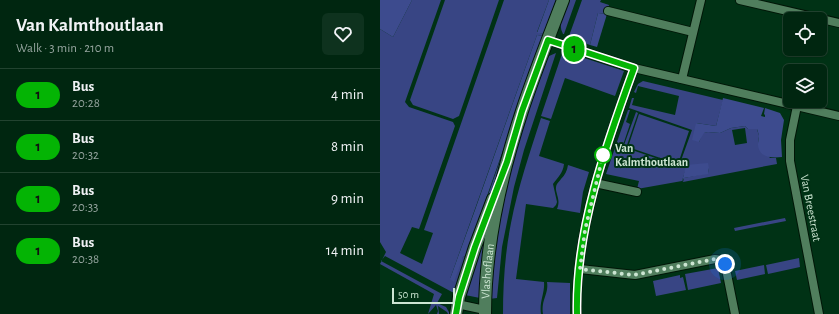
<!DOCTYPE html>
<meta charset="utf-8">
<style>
:root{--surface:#002610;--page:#0e321e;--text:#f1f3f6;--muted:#95a59f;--line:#224330}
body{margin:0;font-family:"Alegreya Sans",sans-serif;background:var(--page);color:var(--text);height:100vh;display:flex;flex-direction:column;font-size:15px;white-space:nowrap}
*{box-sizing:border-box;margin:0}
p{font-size:13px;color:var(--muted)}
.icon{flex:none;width:22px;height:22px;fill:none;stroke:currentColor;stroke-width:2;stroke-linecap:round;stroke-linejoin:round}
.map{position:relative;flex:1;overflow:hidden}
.side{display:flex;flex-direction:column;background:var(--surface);width:380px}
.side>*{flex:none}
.badge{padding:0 8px;border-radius:13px;font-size:14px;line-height:26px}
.controls{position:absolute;left:403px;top:12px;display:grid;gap:8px}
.controls a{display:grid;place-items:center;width:44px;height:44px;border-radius:6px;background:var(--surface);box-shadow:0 1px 3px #0004,0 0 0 1px var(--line);font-size:20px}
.scale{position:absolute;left:12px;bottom:10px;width:63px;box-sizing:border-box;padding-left:4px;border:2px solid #cce5d2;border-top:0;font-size:11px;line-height:14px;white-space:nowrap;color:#cce5d2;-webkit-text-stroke:3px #003215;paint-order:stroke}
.you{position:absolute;width:20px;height:20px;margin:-10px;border:3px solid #fff;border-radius:50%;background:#1a73e8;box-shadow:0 0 0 6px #1a73e833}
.map>.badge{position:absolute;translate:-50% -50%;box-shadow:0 0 0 2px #fff}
.round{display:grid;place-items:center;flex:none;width:42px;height:42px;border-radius:6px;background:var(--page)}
.summary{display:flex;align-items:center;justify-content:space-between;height:68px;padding:0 16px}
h1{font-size:19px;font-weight:700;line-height:30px}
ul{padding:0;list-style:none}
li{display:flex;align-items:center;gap:12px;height:52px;padding:0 16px;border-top:1px solid var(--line)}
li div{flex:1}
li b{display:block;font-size:15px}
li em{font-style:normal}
li .badge{min-width:44px;font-weight:700;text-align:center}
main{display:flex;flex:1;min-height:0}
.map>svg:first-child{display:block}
</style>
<main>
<section class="side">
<div class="summary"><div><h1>Van Kalmthoutlaan</h1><p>Walk · 3 min · 210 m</p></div><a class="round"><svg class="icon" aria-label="heart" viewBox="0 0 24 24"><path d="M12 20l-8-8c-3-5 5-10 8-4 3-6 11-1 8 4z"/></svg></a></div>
<ul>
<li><span class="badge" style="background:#04b404;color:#111">1</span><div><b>Bus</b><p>20:28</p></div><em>4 min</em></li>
<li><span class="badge" style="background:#04b404;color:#111">1</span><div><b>Bus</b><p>20:32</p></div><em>8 min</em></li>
<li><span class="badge" style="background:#04b404;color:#111">1</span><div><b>Bus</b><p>20:33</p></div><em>9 min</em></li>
<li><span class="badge" style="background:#04b404;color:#111">1</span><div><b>Bus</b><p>20:38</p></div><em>14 min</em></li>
</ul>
</section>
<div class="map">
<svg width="459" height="314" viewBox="0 0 459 314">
<rect width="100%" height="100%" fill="#003215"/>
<g fill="#384584" fill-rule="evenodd">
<path d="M32 0H61L25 102 29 107 73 122 75 126 39 229 32 227 20 253 42 264 53 233 44 230 124 0H169L157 32 163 34 176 0H177L76 293 72 292 5 256 1 261 62 294 57 303 66 307 70 314H68L67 312 58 306 59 314H57L58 311 56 305 48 314 54 294 0 264 6 252 0 242V29L13 37ZM157 35 163 36 87 256 83 257 70 279Z"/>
<polygon points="65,0 119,0 79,116 73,119 33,105 30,100"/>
<path d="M187 0H196L184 34H183C177 23 184 11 187 0Z"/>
<polygon points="202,0 221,0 220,2 229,5 227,14 218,13 210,45 190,38 189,36"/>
<polygon points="183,51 244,71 235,96 185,78 171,119 161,116"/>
<polygon points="176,53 144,150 134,187 122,247 117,298 109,299 120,206 139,138 166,62 169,56"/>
<path d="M263 81 343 100 336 126 316 123 319 142 323 133 328 132 340 133 351 128 365 126 368 129H377L379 136 378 142 390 158H396L397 164 303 182 304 178 328 173 329 168 307 165 302 181 257 189 259 181 226 174 248 110H250L246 122 250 124 243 145H244L256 112 258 113 246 148 299 166 312 130 249 108 252 98H254L252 105 295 115 299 96 258 86 256 93 254 92 258 84ZM365 128 367 143 355 145 352 130Z"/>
<polygon points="259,114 309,131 298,164 248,147"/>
<path d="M161 118 170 121 159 156 184 164C183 173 178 177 173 184L177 202 176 205 173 208 146 204 136 279 164 282C165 293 159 302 161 314H123C123 284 125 253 131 223 138 187 150 152 161 118Z"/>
<path d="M188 165 209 172 203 192 200 213 177 209C182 199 173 191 177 184 178 182 180 181 181 179 185 175 187 171 188 165Z"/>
<polygon points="405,218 406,221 355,231 354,228"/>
<polygon points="105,237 100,298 85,295"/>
<polygon points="419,258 420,267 388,274 386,265"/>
<polygon points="384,265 385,274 357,280 355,271"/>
<polygon points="338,268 341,283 308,290 305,274"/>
<polygon points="300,275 300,278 303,277 306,290 276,296 273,281"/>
<path d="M167 282 190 283V314H163C161 299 169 294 167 282Z"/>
</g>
<g fill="#3d4b8e">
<polygon points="0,0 32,0 13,37 0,29"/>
<polygon points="169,0 176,0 164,34 157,33"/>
<polygon points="218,13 227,14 217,47 210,45"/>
<polygon points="157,35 163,36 86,256 83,257 74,282 70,279 95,210"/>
<path d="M343 98 384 108 381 116 385 117V115L384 114 385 108 400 113 404 120 401 140 402 157C392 158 379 158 378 145 378 138 380 137 377 129H368L365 126 351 128 340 133 328 132 324 133 319 142 312 140 316 123 336 126Z"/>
<polygon points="328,163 329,168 328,174 304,178 302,182 306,165"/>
</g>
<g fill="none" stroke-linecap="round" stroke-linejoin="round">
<g stroke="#011607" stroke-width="10">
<g id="street">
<polyline points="360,0 459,23"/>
<polyline points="228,11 313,32"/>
<polyline points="168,40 254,68 459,116"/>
<polyline points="302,79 321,0"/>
<polyline points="417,106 410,140 410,161 439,314"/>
<polyline points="215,183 257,192"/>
<polyline points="200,269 255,275 335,259 342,260 345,264 355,314"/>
<polyline points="77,304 105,310"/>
<path d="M197 314C195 229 226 146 254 68"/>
</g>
</g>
<g stroke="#011607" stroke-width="14">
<g id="secondary">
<polyline points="76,314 79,297 95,247 113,199"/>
<path id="s1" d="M105 314C105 247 121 175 142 111 154 74 169 37 183 0"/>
</g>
</g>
<use href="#street" stroke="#507e5d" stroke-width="8"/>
<use href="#secondary" stroke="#507e5d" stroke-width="12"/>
</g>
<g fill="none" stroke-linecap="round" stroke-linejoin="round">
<g stroke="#fff" stroke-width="9">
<path id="line" d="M76 314 79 297 95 247 127 162 142 111 168 40 254 68C226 145 195 230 197 314"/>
</g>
<use href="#line" stroke="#04b404" stroke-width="6"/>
<polyline stroke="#cce5d2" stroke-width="4" stroke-dasharray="0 7.2" points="223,155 205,230 200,269 254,275 335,259 342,260 345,264"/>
</g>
<circle fill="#fff" stroke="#04b404" stroke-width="2" cx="223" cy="155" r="8"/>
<g text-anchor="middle" stroke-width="4" stroke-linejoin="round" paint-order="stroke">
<g font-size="12" font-weight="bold" fill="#cce5d2" stroke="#003215" text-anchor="start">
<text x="235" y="152">Van<tspan x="235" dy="14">Kalmthoutlaan</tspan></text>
</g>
<g font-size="12" fill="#cce5d2" stroke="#003215">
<text transform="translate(431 208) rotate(79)" y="4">Van Breestraat</text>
<text dy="4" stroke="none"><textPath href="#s1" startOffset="43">Vlashoflaan</textPath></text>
</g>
</g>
</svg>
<div class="controls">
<a><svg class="icon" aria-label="locate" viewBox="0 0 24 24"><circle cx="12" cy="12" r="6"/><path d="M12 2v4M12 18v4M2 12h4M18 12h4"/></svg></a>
<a><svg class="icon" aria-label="layers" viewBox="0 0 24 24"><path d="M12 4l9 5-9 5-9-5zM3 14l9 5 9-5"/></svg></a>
</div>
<div class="scale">50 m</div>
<div class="you" style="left:345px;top:264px"></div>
<b class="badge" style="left:194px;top:49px;background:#04b404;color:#111">1</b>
</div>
</main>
